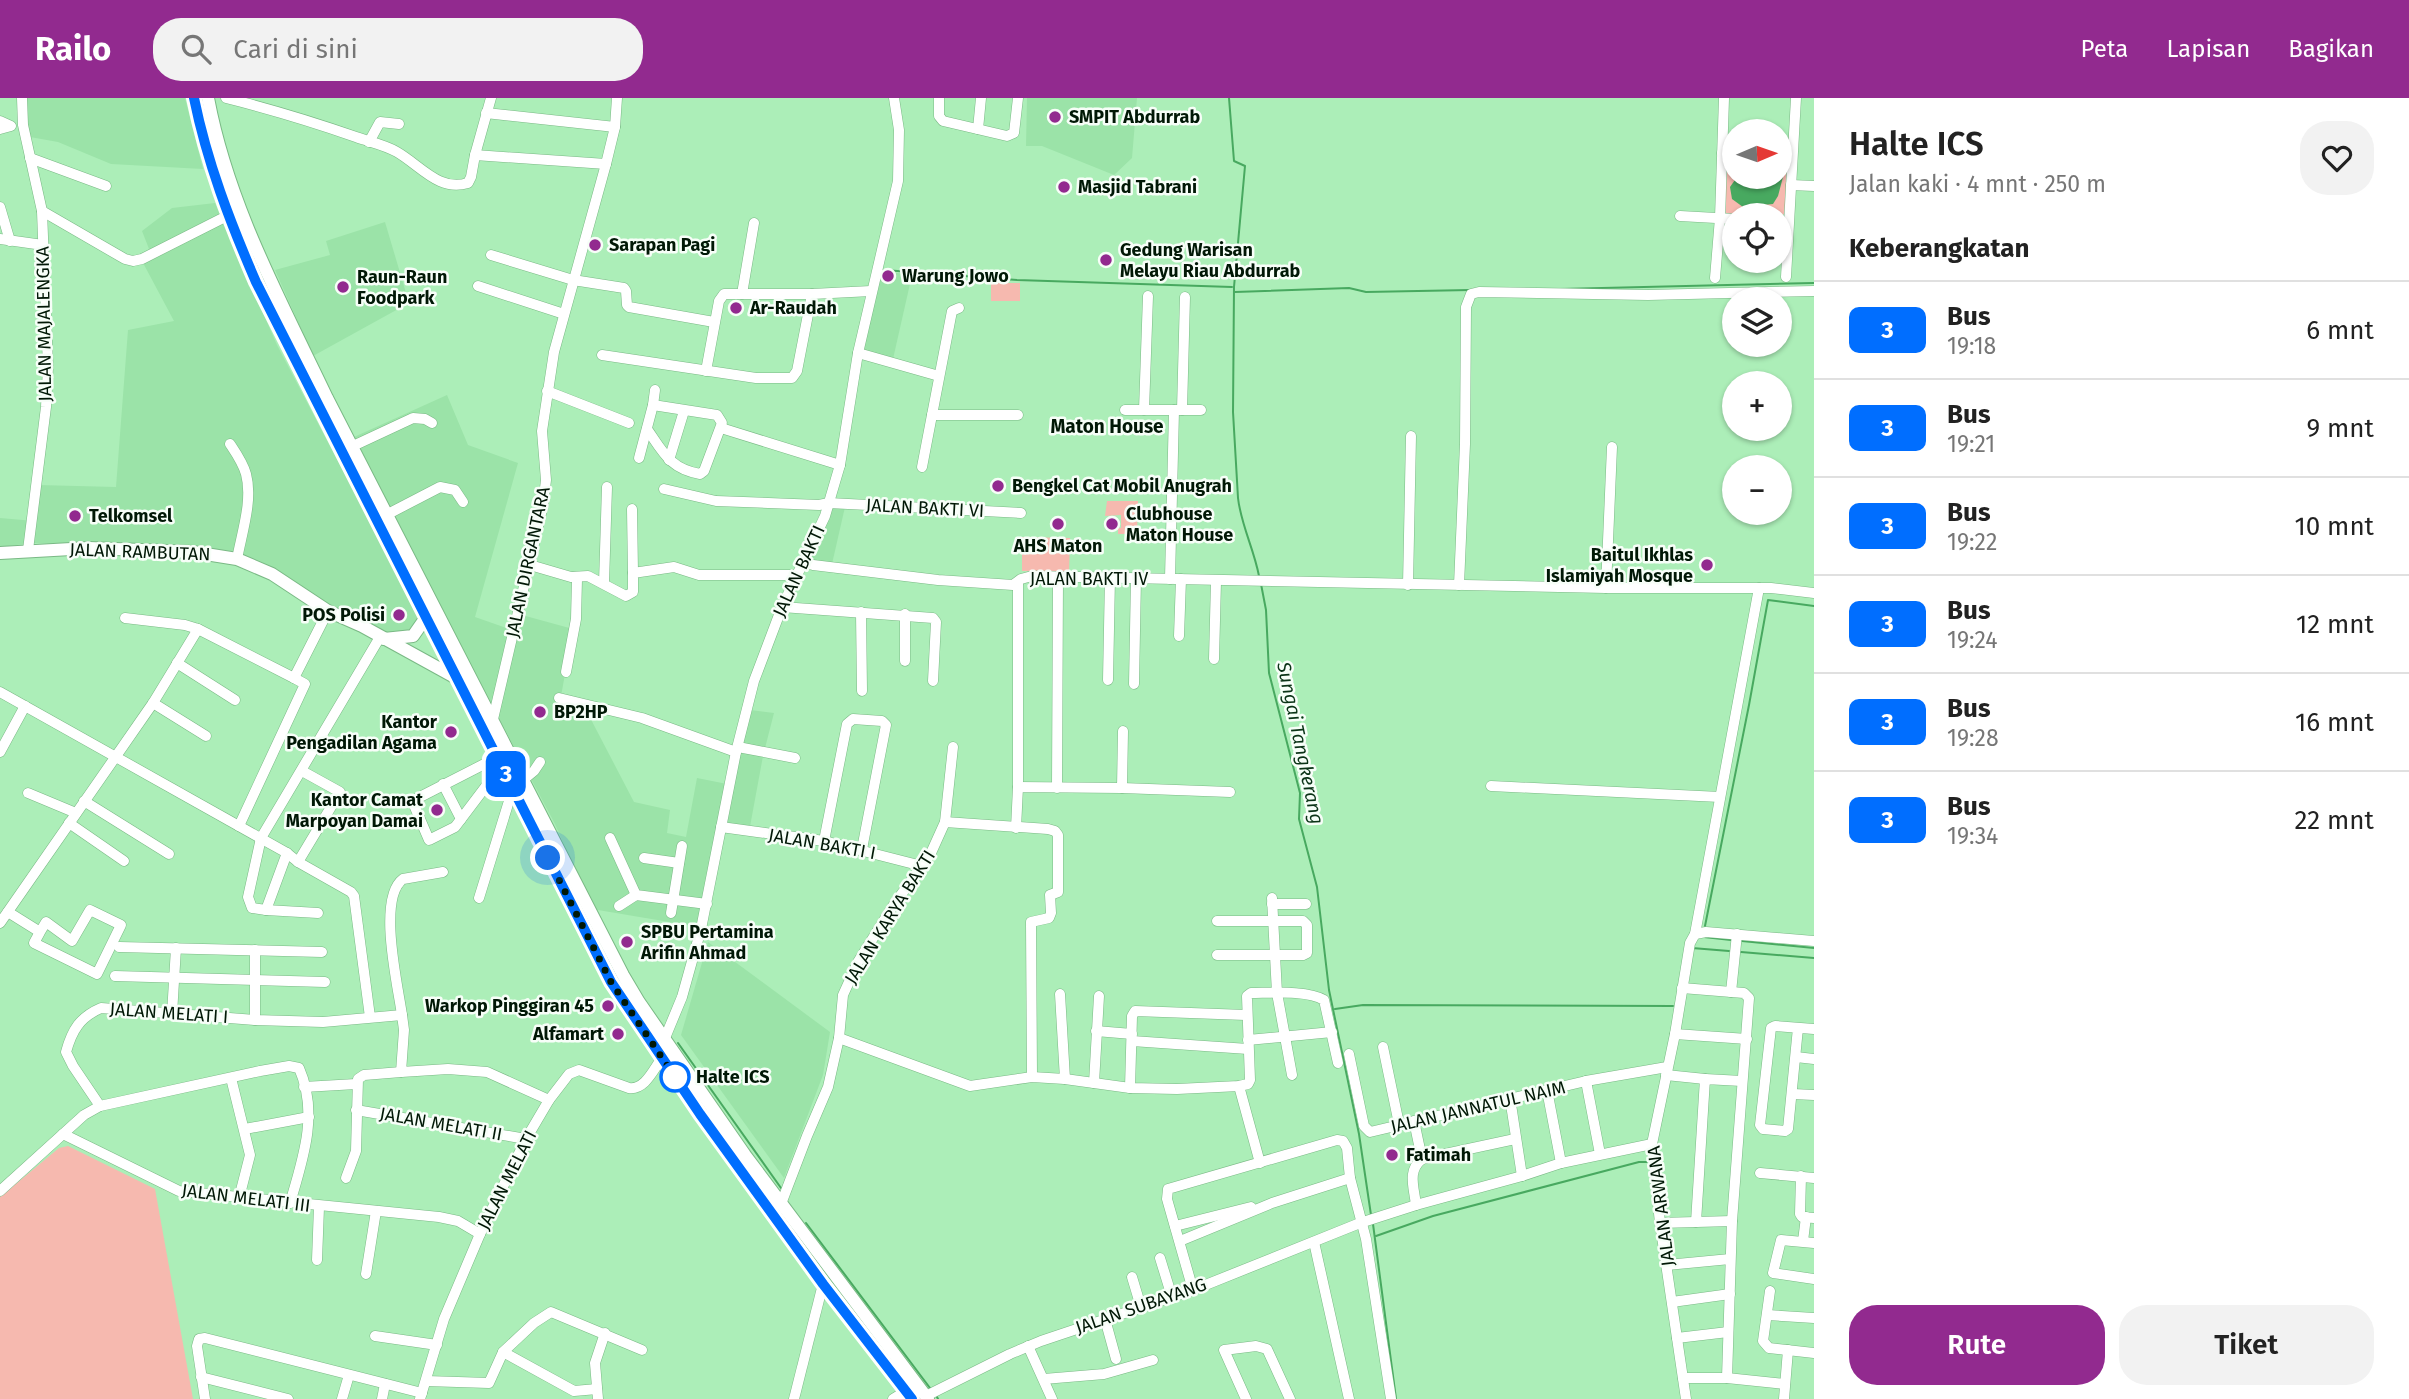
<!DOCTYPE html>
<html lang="id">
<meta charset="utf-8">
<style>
:root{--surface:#fff;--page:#f2f2f2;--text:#222;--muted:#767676;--line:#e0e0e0;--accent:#922a8f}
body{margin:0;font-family:"Fira Sans",sans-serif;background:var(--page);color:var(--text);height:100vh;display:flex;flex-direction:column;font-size:26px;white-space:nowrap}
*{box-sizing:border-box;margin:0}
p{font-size:23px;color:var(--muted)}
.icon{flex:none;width:38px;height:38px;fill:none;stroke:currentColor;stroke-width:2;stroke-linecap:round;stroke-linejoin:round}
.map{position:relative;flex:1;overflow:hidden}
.side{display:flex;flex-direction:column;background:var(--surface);width:595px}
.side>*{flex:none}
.badge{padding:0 14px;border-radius:10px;font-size:24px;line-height:46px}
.needle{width:46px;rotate:88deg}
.buttons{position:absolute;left:1722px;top:21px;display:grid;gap:14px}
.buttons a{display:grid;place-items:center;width:70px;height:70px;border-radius:50%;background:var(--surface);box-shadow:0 2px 5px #0004;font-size:35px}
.you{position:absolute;width:35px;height:35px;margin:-18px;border:5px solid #fff;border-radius:50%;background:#1a73e8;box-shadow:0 0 0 10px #1a73e833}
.map>.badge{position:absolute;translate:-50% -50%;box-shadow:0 0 0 4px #fff}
h2{padding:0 35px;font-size:26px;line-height:63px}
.round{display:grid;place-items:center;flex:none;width:74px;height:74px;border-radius:28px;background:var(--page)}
.headline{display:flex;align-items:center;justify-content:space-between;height:119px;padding:0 35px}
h1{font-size:33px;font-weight:600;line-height:52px}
.primary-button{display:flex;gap:14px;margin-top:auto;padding:14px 35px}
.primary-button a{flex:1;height:80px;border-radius:28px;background:var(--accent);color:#fff;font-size:28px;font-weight:600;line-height:80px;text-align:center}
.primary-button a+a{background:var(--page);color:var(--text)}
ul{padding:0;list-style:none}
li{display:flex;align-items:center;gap:21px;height:98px;padding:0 35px;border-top:2px solid var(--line)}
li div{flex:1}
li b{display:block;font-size:26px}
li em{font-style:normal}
li .badge{min-width:77px;font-weight:700;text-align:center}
header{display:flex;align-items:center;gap:42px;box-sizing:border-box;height:98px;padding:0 35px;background:var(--accent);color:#fff}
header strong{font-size:33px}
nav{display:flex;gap:38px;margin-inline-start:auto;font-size:24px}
.search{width:490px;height:63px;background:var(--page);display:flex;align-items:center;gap:18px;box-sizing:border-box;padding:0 24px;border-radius:28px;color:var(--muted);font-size:26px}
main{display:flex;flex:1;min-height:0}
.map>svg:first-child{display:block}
</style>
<header>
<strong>Railo</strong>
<div class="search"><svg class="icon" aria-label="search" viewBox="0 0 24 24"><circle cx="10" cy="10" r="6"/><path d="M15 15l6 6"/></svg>Cari di sini</div>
<nav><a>Peta</a><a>Lapisan</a><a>Bagikan</a></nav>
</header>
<main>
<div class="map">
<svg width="1814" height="1301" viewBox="0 0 1814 1301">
<rect width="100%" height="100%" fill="#aceeb8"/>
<g fill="#9be3a8">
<polygon points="24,0 185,0 203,71 111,66 58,44 30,39"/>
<polygon points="1027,0 1137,0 1132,60 1114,77 1042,48 1026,48"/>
<polygon points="215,105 277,247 418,516 421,531 403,543 333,509 291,481 233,453 123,446 32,445 0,449 0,420 34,423 38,387 116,389 128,232 174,223 142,163 151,156 142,133 172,110"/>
<polygon points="385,124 409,205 313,258 275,172 330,157 326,143"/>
<polygon points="883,173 912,177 893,261 862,253"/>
<polygon points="447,297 468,347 518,365 475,519 518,534 522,517 573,531 560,604 585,610 634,704 670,712 667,735 686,739 697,680 727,686 699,829 592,811 555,726 450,528 354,339"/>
<polygon points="831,408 845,409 832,466 807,463"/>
<polygon points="750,612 774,615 763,658 749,734 726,725"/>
<polygon points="708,844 830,934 823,977 784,1080 681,937"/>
</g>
<g fill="#f6b9af">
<polygon points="1729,60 1734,60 1734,79 1780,79 1780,62 1788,64 1786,115 1780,118 1727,117 1724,111 1726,62"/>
<rect x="991" y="185" width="29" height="18"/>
<polygon points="1107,403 1138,403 1137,436 1118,436 1118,430 1121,430 1121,417 1105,418"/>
<polygon points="1022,439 1070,440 1069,474 1022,473"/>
<polygon points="68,1048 155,1091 193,1301 0,1301 0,1099 59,1050"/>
</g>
<polygon fill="#48a960" points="1780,74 1783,79 1778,98 1773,106 1743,109 1732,101 1730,89 1737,79 1780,79"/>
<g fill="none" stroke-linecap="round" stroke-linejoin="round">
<g stroke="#48a960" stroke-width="2">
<path d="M1229 0 1234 63 1245 68 1234 189 1233 314 1238 400C1241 427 1254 451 1259 478"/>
<polyline points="884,172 1017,182 1232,189"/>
<polyline points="1560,191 1814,185"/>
<polyline points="1235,194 1349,190 1366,194 1470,192"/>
<polyline points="1261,486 1266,512 1269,575 1300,695 1299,721 1317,789 1329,892 1359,1036 1371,1117"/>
<polyline points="1705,828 1749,607 1768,502 1814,508"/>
<polyline points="1704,839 1731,842"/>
<polyline points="1742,843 1814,850"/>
<polyline points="1692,850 1729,853"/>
<polyline points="1741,854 1814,860"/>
<polyline points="1335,911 1363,907 1673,908"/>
<polyline points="678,945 781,1090"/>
<polyline points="806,1125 930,1290"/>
<polyline points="1373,1126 1396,1301"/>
<polyline points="1376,1138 1433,1118 1639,1064 1650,1064"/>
<polyline points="937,1299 938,1301"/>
</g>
<g stroke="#7ab985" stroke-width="11">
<g id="minor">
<polyline points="22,0 23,27 42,113 48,269 46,309 28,452"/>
<path d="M226 0C270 11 313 24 356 39 370 44 385 47 397 54 421 68 439 94 468 85L471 79 475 57 491 0"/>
<polyline points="939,0 939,18 943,23 1007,38 1014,35 1018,0"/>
<polyline points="486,15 615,29"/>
<polyline points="0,23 11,28 0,31"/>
<polyline points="978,31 981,0"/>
<polyline points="369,44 380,24 399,26"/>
<polyline points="1722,55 1734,55"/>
<polyline points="475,57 606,66"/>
<polyline points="30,60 106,88"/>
<polyline points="1791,87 1814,88"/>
<polyline points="0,109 10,143"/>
<polyline points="42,113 125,161 133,163 142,161 227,118"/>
<polyline points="1680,118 1734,121"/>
<polyline points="0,141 43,147"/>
<polyline points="491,157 573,182 624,190 626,193 627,207 629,209 714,224"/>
<polyline points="1786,179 1796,0"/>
<polyline points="1715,180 1720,120 1724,0"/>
<polyline points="478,188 564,216"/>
<polyline points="742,196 754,125"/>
<polyline points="858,255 939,278"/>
<polyline points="602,257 756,280 792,280 797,273 812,196"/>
<polyline points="706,273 719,203 724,196 812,196 871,193"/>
<polyline points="547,293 629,325"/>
<polyline points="1125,312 1201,312"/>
<polyline points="1144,312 1148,198"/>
<polyline points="1182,312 1185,199"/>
<polyline points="932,317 1018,317"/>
<polyline points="721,330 840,367"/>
<path d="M647 331C663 354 670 371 700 376L704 373 722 325 717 317 653 307"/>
<path d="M230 346C236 355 243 365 246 376 253 402 242 434 237 461"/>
<polyline points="353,348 413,320 425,321 432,325"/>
<polyline points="639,360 653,307 655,292"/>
<polyline points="669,362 684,313"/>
<polyline points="922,369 952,213 959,210"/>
<polyline points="664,391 716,403 819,407 829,405 1021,415"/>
<polyline points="632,411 633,475"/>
<polyline points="388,416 440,389 455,392 463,404"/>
<polyline points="802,464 813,467 938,482 1013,487 1021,481 1032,478 1606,490 1771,490 1814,495"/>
<polyline points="530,467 571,479 588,478 626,498 633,494 633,475 674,469 699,477 795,477"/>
<polyline points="1170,481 1174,312"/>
<polyline points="604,485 607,389"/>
<polyline points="1408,487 1411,338"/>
<polyline points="1459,487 1465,346 1466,209 1471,196 1479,194 1648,197 1814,193"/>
<polyline points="1606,490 1612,349"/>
<polyline points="782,509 933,520 936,524 933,583"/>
<polyline points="861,514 862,593"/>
<polyline points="125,520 185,527 198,531"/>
<polyline points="1179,538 1181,481"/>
<polyline points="1214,561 1216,483"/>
<polyline points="905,563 905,516"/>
<polyline points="177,565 235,602"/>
<polyline points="566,574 576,521 577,481 574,479"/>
<polyline points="1108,582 1110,479"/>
<polyline points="1134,586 1136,480"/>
<polyline points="0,594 287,755 298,764 351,794 354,798 370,919"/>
<polyline points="559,600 642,620 736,654"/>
<polyline points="153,605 206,638"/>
<polyline points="493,621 543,407 546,382 542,333 554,254 606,66 615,29 617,0"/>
<polyline points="738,649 795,660"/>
<polyline points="0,654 25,608"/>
<polyline points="498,659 416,701 414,707 429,742 455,729 502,667"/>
<polyline points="523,682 534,673 540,664"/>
<polyline points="443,686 461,721"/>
<polyline points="1491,688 1720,699"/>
<polyline points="1018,689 1018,485"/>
<polyline points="1057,690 1058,479"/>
<polyline points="1122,690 1230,694"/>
<polyline points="28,695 76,715"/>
<polyline points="84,703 169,756"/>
<polyline points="945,724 1048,731 1055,733 1058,737 1058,794 1050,797 1051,815 1049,820 1031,824 1032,979"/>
<polyline points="69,725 124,763"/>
<polyline points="239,728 305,586 294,580"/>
<polyline points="721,729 824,743 922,768"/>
<polyline points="1016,730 1018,689 1122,690 1123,633"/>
<polyline points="610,740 636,797 707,806"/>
<polyline points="824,743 847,626 853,621 882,623 886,627 862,751"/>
<polyline points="287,755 266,812 252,810 248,799 261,740 380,539"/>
<polyline points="644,760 679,765"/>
<polyline points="298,764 340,694 302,673"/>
<polyline points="479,800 513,690"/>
<polyline points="1272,800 1277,895 1292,977"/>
<polyline points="1272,806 1306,806"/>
<polyline points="619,808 636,797"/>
<polyline points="266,812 318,815"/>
<polyline points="8,814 40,834 46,824 72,843 90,812 121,827 97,876 34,845 40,834"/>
<polyline points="671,815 682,748"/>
<polyline points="0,825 153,605 198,531 294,580 328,513"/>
<polyline points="1695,836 1706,834 1814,843"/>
<polyline points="119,849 322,854"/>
<polyline points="1217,857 1303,857 1307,855 1307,827 1303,823 1217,823"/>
<polyline points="115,878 325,884"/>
<polyline points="1682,890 1744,895 1749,900 1732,1123 1727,1280"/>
<polyline points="1731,894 1737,836"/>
<polyline points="1060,896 1065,981"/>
<polyline points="172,916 176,850"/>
<path d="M402 917C398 888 377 800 403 781L443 774"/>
<polyline points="255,922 255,852"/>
<polyline points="1798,930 1788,1031 1785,1033 1763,1031 1760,1027 1771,930 1775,928 1814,931"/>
<polyline points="1096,933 1132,936"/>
<polyline points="1675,936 1747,941"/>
<polyline points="665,940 682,899 701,831 736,654 754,583 782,509 825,418 840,367 858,255 898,83 899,32 894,0"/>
<path d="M839 940 970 988 1032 979 1065 981 1130 990 1177 991 1239 988 1248 986 1250 982 1247 898 1251 895C1270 895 1308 892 1324 902L1338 965"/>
<polyline points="1248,942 1332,934"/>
<polyline points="1132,943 1248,951"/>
<polyline points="1383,949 1399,1026"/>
<polyline points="1349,956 1364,1028 1370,1034 1586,983 1667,969"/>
<polyline points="1796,959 1814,961"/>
<polyline points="1666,977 1705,981"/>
<polyline points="231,980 250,1057 239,1100"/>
<polyline points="1586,983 1600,1056"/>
<polyline points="1094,985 1099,898"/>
<polyline points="1239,988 1260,1065"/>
<polyline points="304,989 356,986"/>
<polyline points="1130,990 1132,918 1135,913 1246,917"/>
<polyline points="1547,992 1561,1065"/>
<polyline points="1793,996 1814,997"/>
<polyline points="1510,1000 1522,1078"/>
<polyline points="356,1012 526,1041"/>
<path d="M1414 1023 1422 1061C1407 1073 1414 1089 1416 1107"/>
<polyline points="245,1031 309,1019"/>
<polyline points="63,1036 179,1093 439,1119 458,1123 480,1136"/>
<polyline points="1422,1061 1515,1041"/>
<polyline points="1760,1075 1814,1080"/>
<polyline points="1801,1078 1800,1116 1802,1119 1814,1120"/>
<polyline points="346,1080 356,1053 358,981 364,977 401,974"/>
<polyline points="0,1093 84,1017 100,1008"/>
<path d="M290 1105C303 1061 319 1015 299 970L289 968 260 973 100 1008 73 968 66 954C72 932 80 919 101 910L255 922 323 924 402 917 404 932 401 974 448 971 487 974 549 1002"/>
<polyline points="781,1106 807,1038 828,989 839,940 843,897 858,864 893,808 931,755 945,724 953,649"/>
<polyline points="1732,1123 1696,1124 1705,981 1742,983"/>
<polyline points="1660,1125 1696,1124"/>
<polyline points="1175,1128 1251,1109"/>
<polyline points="1180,1143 1272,1105 1350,1080"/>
<polyline points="1803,1143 1806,1119"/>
<polyline points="1314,1144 1349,1301"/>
<polyline points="1814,1145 1781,1142 1773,1175 1814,1181"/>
<polyline points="1160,1160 1172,1199"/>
<polyline points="317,1162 319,1109"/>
<polyline points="1667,1167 1730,1161"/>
<polyline points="366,1176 376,1113"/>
<polyline points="1132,1179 1141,1209"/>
<polyline points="1193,1192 1167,1101 1168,1091 1337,1042 1343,1043 1347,1050 1350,1080 1366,1141 1391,1301"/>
<polyline points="1770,1193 1763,1243 1769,1250 1814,1255"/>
<polyline points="1672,1204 1730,1196"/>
<polyline points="1767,1217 1814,1220"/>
<polyline points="1105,1221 1116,1261"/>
<polyline points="375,1238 437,1247"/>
<polyline points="1677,1240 1728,1234"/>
<polyline points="1028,1248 1052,1301"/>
<polyline points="503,1254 574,1293 597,1291"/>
<polyline points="201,1279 288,1301"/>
<polyline points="1683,1280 1727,1280 1785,1286"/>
<polyline points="1044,1281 1104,1276 1153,1262"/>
<polyline points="426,1283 489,1285 503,1254 534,1225 551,1214 642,1252"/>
<polyline points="926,1298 1010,1256 1041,1243 1193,1192 1360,1125 1416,1107 1522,1078 1561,1065 1652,1046"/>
<polyline points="205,1301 197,1248 199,1241 205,1240 422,1295"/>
<polyline points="342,1301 349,1277"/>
<polyline points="382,1301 385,1286"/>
<path d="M420 1301 444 1221 480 1136 526 1041 549 1002 569 976 579 972 629 990C645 992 653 972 662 960"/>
<polyline points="598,1301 595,1265 605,1235"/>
<polyline points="794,1301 823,1186"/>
<polyline points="893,1301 906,1293"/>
<polyline points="1246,1301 1224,1252 1256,1248 1267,1251 1290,1301"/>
<polyline points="1686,1301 1660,1125 1652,1046 1675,936 1690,845 1695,836 1759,490"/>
<polyline points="1784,1301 1788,1252"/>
</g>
</g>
<g stroke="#7ab985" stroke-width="14">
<g id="major">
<path d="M194 0C207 65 230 124 256 184L611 884 700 1016 823 1186 912 1301"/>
<path d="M208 0C228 107 281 203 327 300L623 877 639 904 745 1057 928 1301"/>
<polyline points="0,455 89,450 193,454 237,461 272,476 328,513 362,528 460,582"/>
<polyline points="384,541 413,538 427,518"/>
</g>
</g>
<use href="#minor" stroke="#fff" stroke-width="10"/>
<use href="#major" stroke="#fff" stroke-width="12"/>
</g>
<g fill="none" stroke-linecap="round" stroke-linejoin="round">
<g stroke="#fff" stroke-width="16">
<path id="line" d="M194 0C207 64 230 124 256 184L611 884 700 1016 823 1186 912 1301"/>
</g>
<use href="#line" stroke="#006eff" stroke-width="10"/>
<polyline stroke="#011806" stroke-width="7" stroke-dasharray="0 12.6" points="548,760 611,884 677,982 675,979"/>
</g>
<g fill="#922a8f" stroke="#f7fef8" stroke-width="2.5">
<circle cx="1055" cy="19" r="7"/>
<circle cx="1064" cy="89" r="7"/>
<circle cx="595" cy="147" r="7"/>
<circle cx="1106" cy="162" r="7"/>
<circle cx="888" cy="178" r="7"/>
<circle cx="343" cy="189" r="7"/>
<circle cx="736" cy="210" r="7"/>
<circle cx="998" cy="388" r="7"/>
<circle cx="75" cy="418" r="7"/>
<circle cx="1058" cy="426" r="7"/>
<circle cx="1112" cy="426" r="7"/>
<circle cx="1707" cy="467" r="7"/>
<circle cx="399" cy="517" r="7"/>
<circle cx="540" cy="614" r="7"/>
<circle cx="451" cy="634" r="7"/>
<circle cx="437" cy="712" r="7"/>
<circle cx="627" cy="844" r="7"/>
<circle cx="608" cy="908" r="7"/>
<circle cx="618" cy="936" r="7"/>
<circle cx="1392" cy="1057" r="7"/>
</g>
<circle fill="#fff" stroke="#006eff" stroke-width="3.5" cx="675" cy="979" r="14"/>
<g text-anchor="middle" stroke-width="5" stroke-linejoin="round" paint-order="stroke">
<g font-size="18" font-weight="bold" fill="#011806" stroke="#f7fef8" text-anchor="start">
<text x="1069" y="25">SMPIT Abdurrab</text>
<text x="1078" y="95">Masjid Tabrani</text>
<text x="609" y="153">Sarapan Pagi</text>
<text x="1120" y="158">Gedung Warisan<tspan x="1120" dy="21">Melayu Riau Abdurrab</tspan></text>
<text x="902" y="184">Warung Jowo</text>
<text x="357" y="185">Raun-Raun<tspan x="357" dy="21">Foodpark</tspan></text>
<text x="750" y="216">Ar-Raudah</text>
<text x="1012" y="394">Bengkel Cat Mobil Anugrah</text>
<text x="1126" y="422">Clubhouse<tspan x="1126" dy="21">Maton House</tspan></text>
<text x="89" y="424">Telkomsel</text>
<text x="1058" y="454" text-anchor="middle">AHS Maton</text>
<text x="1693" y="463" text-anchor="end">Baitul Ikhlas<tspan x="1693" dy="21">Islamiyah Mosque</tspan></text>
<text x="385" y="523" text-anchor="end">POS Polisi</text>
<text x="554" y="620">BP2HP</text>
<text x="437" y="630" text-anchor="end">Kantor<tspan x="437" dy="21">Pengadilan Agama</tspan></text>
<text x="423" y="708" text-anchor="end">Kantor Camat<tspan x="423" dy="21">Marpoyan Damai</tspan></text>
<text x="641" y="840">SPBU Pertamina<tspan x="641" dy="21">Arifin Ahmad</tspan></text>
<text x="594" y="914" text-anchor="end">Warkop Pinggiran 45</text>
<text x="604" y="942" text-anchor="end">Alfamart</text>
<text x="1406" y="1063">Fatimah</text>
</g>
<g font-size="18" fill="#011806" stroke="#f7fef8">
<text transform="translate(44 226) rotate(-91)" y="6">JALAN MAJALENGKA</text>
<text transform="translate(925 410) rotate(3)" y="6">JALAN BAKTI VI</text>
<text transform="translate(140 454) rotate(2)" y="6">JALAN RAMBUTAN</text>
<text transform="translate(528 464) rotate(-78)" y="6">JALAN DIRGANTARA</text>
<text transform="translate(799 473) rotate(-65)" y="6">JALAN BAKTI</text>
<text x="1089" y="487">JALAN BAKTI IV</text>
<text transform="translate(822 746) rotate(10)" y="6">JALAN BAKTI I</text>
<text transform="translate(890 819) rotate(-58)" y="6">JALAN KARYA BAKTI</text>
<text transform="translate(169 915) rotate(4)" y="6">JALAN MELATI I</text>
<text transform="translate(1478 1009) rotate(-13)" y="6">JALAN JANNATUL NAIM</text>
<text transform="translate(441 1026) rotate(10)" y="6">JALAN MELATI II</text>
<text transform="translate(507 1082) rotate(-63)" y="6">JALAN MELATI</text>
<text transform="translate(246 1100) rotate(7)" y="6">JALAN MELATI III</text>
<text transform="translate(1661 1108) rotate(-97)" y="6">JALAN ARWANA</text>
<text transform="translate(1141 1208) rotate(-19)" y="6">JALAN SUBAYANG</text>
</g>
<g font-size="18" font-weight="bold" fill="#011806" stroke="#f7fef8" text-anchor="start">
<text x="696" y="985">Halte ICS</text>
</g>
<g font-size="19" font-weight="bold" fill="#011806" stroke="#f7fef8">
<text x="1107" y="335">Maton House</text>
</g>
<g font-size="19" font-style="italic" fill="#0b3417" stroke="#f7fef8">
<text transform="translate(1301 645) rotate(78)" y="7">Sungai Tangkerang</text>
</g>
</g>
</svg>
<div class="buttons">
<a><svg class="needle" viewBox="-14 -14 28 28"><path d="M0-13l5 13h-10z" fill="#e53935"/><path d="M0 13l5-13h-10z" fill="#767676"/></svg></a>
<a><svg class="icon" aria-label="locate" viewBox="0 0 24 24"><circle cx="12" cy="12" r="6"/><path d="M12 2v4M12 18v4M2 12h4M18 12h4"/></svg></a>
<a><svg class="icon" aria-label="layers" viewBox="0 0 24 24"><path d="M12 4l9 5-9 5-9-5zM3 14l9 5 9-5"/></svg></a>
<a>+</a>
<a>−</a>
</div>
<div class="you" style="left:548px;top:760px"></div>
<b class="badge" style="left:506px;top:676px;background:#006eff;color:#fff">3</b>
</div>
<section class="side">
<div class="headline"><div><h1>Halte ICS</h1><p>Jalan kaki · 4 mnt · 250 m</p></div><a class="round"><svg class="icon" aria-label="heart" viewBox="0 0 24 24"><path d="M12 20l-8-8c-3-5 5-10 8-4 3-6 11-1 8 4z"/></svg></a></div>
<h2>Keberangkatan</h2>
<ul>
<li><span class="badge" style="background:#006eff;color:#fff">3</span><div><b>Bus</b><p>19:18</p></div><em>6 mnt</em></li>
<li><span class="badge" style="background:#006eff;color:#fff">3</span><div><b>Bus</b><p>19:21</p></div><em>9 mnt</em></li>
<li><span class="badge" style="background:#006eff;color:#fff">3</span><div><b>Bus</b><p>19:22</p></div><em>10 mnt</em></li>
<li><span class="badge" style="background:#006eff;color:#fff">3</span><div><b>Bus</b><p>19:24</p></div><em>12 mnt</em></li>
<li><span class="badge" style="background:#006eff;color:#fff">3</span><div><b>Bus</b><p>19:28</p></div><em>16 mnt</em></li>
<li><span class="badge" style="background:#006eff;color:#fff">3</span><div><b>Bus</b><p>19:34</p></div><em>22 mnt</em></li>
</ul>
<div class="primary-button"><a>Rute</a><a>Tiket</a></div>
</section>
</main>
